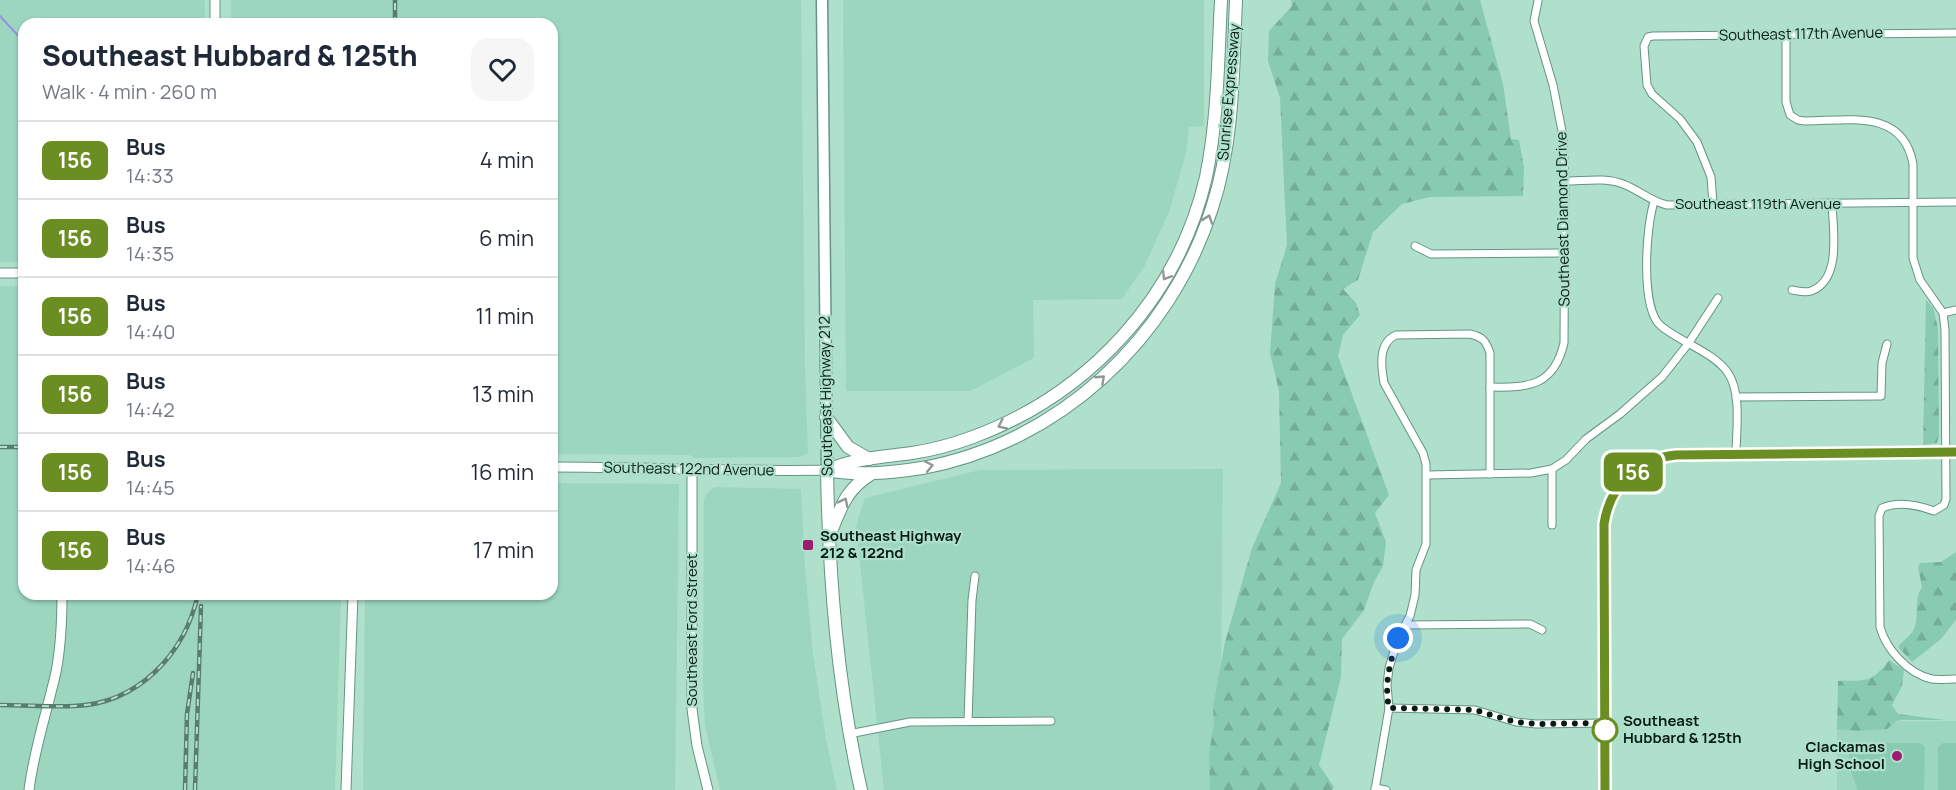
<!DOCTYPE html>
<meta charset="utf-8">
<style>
:root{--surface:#fff;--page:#f6f6f7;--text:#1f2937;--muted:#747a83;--line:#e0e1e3}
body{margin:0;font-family:Manrope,sans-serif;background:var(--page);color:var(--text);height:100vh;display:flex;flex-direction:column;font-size:22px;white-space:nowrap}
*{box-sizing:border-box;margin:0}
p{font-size:20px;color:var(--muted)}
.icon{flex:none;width:33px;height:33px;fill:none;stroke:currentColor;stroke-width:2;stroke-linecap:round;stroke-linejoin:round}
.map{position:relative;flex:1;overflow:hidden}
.panel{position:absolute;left:18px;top:18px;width:540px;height:582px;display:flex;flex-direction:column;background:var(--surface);border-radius:18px;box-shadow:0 2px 4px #0004}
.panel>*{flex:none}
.badge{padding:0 12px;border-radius:9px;font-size:21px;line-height:39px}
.you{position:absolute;width:30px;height:30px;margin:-15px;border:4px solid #fff;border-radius:50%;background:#1a73e8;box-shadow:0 0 0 9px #1a73e833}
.map>.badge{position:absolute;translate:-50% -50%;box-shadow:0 0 0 3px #fff}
.round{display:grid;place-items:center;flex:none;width:63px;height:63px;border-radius:18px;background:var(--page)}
.summary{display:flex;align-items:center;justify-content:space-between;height:102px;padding:0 24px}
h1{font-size:28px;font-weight:800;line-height:45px}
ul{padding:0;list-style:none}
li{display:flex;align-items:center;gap:18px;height:78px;padding:0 24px;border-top:2px solid var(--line)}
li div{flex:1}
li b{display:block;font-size:22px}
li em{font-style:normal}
li .badge{min-width:66px;font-weight:700;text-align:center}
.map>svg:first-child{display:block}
</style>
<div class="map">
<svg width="1956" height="790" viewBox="0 0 1956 790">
<defs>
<pattern id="forest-firs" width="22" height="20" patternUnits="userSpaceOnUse" patternTransform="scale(1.5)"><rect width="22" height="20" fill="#89cbb0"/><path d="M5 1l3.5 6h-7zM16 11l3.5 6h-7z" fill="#75ae96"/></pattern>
</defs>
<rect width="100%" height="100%" fill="#aee0cb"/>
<g fill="#9cd6bf">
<polygon points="0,0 205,0 205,24 24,24 24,262 0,262"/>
<polygon points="231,0 801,0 805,367 808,453 800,457 694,458 689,455 552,454 552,24 231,24"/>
<polygon points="843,0 1204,0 1204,126 1189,127 1186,153 1169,212 1144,267 1122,299 1033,300 1034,358 970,391 846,391"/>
<polygon points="0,286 24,286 24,594 341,594 335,790 0,790"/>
<polygon points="1223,469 1220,790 884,790 856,526 865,498 980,470"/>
<polygon points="552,483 679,484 675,790 363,790 365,594 552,594"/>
<polygon points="715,487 801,489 805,568 813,654 826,739 837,790 720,790 705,725 703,684 704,500 707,493"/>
<polygon points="1956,721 1956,790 1837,790 1837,722"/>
</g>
<g fill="url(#forest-firs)">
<polygon points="1291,0 1480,0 1503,84 1511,139 1519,140 1524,167 1523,196 1430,197 1402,204 1373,232 1358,280 1343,289 1356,303 1360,315 1343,335 1338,356 1389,495 1375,513 1386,542 1383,566 1374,582 1364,610 1342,639 1341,677 1319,765 1334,787 1332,790 1210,790 1209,754 1214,723 1213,707 1225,642 1252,548 1281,483 1279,391 1270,353 1275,284 1287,245 1280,98 1268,61 1269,31 1292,6"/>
<polygon points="1926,300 1933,308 1938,328 1939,436 1937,443 1923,445"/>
<path d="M1956 552V620L1941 639 1912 662 1898 647C1903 640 1911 636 1914 629 1920 615 1913 600 1922 587L1918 567 1920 563 1941 562Z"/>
<path d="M1889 660 1904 670 1902 686 1892 705 1898 714 1946 720H1903L1896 721 1887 729 1858 731 1837 729 1838 681C1866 680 1871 684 1889 660Z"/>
</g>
<g fill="#89cbb0">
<polygon points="1848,743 1920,743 1925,747 1924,790 1858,790 1851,772"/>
<polygon points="1943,743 1956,743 1956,790 1938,790 1938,747"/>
</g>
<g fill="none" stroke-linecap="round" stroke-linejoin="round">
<polyline stroke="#9890e1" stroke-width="2" points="0,16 24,42"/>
<g stroke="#659582" stroke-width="9">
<g id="street">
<path d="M1786 34V102L1790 115 1798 120 1805 121C1848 121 1903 108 1913 164V258L1920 280 1943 313 1945 330 1946 499 1944 505 1934 511C1918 505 1898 501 1882 508L1879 516 1880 627C1886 649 1908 674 1932 679 1939 680 1948 679 1956 679"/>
<path d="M1565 181C1584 181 1606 177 1623 184 1639 190 1650 201 1667 205L1956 202"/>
<path d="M1654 202C1646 226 1640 309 1661 326 1680 342 1715 353 1728 373 1742 393 1736 432 1736 454"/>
<polyline points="1713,204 1711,177 1697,142 1680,119 1652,94 1647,85 1644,46 1648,37 1653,36 1956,33"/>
<polyline points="1415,246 1431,254 1565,253"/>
<path d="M1792 290C1798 291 1805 293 1811 291 1842 280 1833 229 1832 204"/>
<polyline points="1943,313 1956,310"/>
<path d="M1490 387C1529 388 1554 386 1564 343L1565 181 1563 136 1553 85 1534 21 1538 1"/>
<polyline points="1736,397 1881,396 1882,363 1887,344"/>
<polyline points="1552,469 1552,525"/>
<polyline points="1427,475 1531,473 1552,469 1566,460 1586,439 1620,414 1662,377 1688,344 1718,298"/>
<polyline points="1406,625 1530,624 1542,630"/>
<polyline points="1389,708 1475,710 1516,722 1536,724 1605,723"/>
<polyline points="968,721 972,600 975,576"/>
<polyline points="849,734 910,722 1051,721"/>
<polyline points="1375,788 1386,790"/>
<path d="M1375 790 1389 708 1387 685 1389 668 1398 638 1410 616 1415 595 1416 570 1426 544V464L1423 453 1384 383C1381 366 1378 343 1396 335L1470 334C1483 337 1486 341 1490 353V474"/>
</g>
</g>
<g stroke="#659582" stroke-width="11">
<g id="secondary">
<polyline points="215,24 215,0"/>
<polyline points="0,273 24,273"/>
<path d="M552 467C644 467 735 472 827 470"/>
<polyline points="692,469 692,709 697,746 708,790"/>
<path d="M29 790C34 749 47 712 56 672 61 646 62 621 62 594"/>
<polyline points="346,790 353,594"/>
<path d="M1605 790 1604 524C1610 485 1637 459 1676 455L1956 452"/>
</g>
</g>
<g stroke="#659582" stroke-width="13">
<polyline id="primary" points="822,0 827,470"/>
</g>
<g stroke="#659582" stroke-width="14">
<g id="highway">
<polyline points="826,417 848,447 869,459"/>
<path d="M827 470C859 476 889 473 922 468 1059 443 1170 339 1212 208 1234 141 1233 69 1236 0"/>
<path d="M827 470C829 578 837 684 861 790"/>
<path d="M828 470C855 458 883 457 912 453 933 450 954 444 973 437 1089 394 1178 298 1206 177 1218 119 1218 59 1221 0"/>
<path d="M830 534C841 508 845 490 871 474"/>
</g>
</g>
<use href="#street" stroke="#fff" stroke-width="7"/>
<use href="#secondary" stroke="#fff" stroke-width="9"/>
<use href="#primary" stroke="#fff" stroke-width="10"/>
<use href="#highway" stroke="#fff" stroke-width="12"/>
<g stroke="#5a7c6e" stroke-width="4.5">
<g id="rail">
<polyline points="395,24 395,0"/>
<polyline points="0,447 24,447"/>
<path d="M0 705C25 705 50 707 74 706 138 704 185 654 198 594"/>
<polyline points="185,790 187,714 193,673"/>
<polyline points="195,790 201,606"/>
</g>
</g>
<use href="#rail" stroke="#aee0cb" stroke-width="2" stroke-dasharray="7" stroke-linecap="butt"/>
</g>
<defs><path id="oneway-chevron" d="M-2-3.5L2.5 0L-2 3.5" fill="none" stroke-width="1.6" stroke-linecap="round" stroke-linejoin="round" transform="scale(1.5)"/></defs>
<g stroke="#909996">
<use href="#oneway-chevron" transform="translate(1208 219) rotate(-71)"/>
<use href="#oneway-chevron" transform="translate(1166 276) rotate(121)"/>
<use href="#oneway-chevron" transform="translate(1101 379) rotate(-43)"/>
<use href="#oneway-chevron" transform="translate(1002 425) rotate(155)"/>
<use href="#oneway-chevron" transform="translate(929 466) rotate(-11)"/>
<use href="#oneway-chevron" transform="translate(844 502) rotate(-64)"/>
</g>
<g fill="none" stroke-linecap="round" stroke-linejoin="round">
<g stroke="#fff" stroke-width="14">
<path id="line" d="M1605 790 1604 524C1610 485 1637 459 1676 455L1956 452"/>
</g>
<use href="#line" stroke="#6b8e23" stroke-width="9"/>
<path stroke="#091d15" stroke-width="6" stroke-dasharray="0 10.8" d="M1398 638C1390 662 1384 683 1389 708L1475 710 1515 722 1536 724 1605 723V730"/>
</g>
<g fill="#9d1c6f" stroke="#aee0cb" stroke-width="2">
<rect x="802" y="539" width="12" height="12" rx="3"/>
<circle cx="1897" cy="756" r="6"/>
</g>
<circle fill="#fff" stroke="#6b8e23" stroke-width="3" cx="1605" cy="730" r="12"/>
<g text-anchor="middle" stroke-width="4.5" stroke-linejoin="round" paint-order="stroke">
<g font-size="15" fill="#091d15" stroke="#aee0cb">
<text transform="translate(1801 34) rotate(-1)" y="5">Southeast 117th Avenue</text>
<text transform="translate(1229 92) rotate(-85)" y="5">Sunrise Expressway</text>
<text x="1758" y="209">Southeast 119th Avenue</text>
<text transform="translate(1563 219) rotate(-91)" y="5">Southeast Diamond Drive</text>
<text transform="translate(826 396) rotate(-91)" y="5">Southeast Highway 212</text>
<text transform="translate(689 469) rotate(1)" y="5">Southeast 122nd Avenue</text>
<text transform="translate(692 630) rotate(-90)" y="5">Southeast Ford Street</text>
</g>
<g font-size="15" font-weight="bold" fill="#091d15" stroke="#aee0cb" text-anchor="start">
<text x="820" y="541">Southeast Highway<tspan x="820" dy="17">212 &amp; 122nd</tspan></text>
<text x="1885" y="752" text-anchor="end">Clackamas<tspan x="1885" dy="17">High School</tspan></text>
</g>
<g font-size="15" font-weight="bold" fill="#091d15" stroke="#aee0cb" text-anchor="start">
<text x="1623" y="726">Southeast<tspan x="1623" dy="17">Hubbard &amp; 125th</tspan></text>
</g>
</g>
</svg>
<div class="you" style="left:1398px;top:638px"></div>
<b class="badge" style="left:1633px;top:472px;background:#6b8e23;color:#fff">156</b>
<section class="panel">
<div class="summary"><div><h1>Southeast Hubbard &amp; 125th</h1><p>Walk · 4 min · 260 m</p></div><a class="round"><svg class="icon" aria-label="heart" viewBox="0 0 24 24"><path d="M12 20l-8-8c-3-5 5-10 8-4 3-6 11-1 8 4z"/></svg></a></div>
<ul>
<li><span class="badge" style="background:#6b8e23;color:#fff">156</span><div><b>Bus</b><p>14:33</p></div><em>4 min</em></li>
<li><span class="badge" style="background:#6b8e23;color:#fff">156</span><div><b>Bus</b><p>14:35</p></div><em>6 min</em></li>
<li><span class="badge" style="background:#6b8e23;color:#fff">156</span><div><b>Bus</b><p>14:40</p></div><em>11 min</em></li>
<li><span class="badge" style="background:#6b8e23;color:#fff">156</span><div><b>Bus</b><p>14:42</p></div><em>13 min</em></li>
<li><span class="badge" style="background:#6b8e23;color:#fff">156</span><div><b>Bus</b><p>14:45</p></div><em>16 min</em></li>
<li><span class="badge" style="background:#6b8e23;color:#fff">156</span><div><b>Bus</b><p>14:46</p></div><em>17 min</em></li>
</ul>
</section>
</div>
